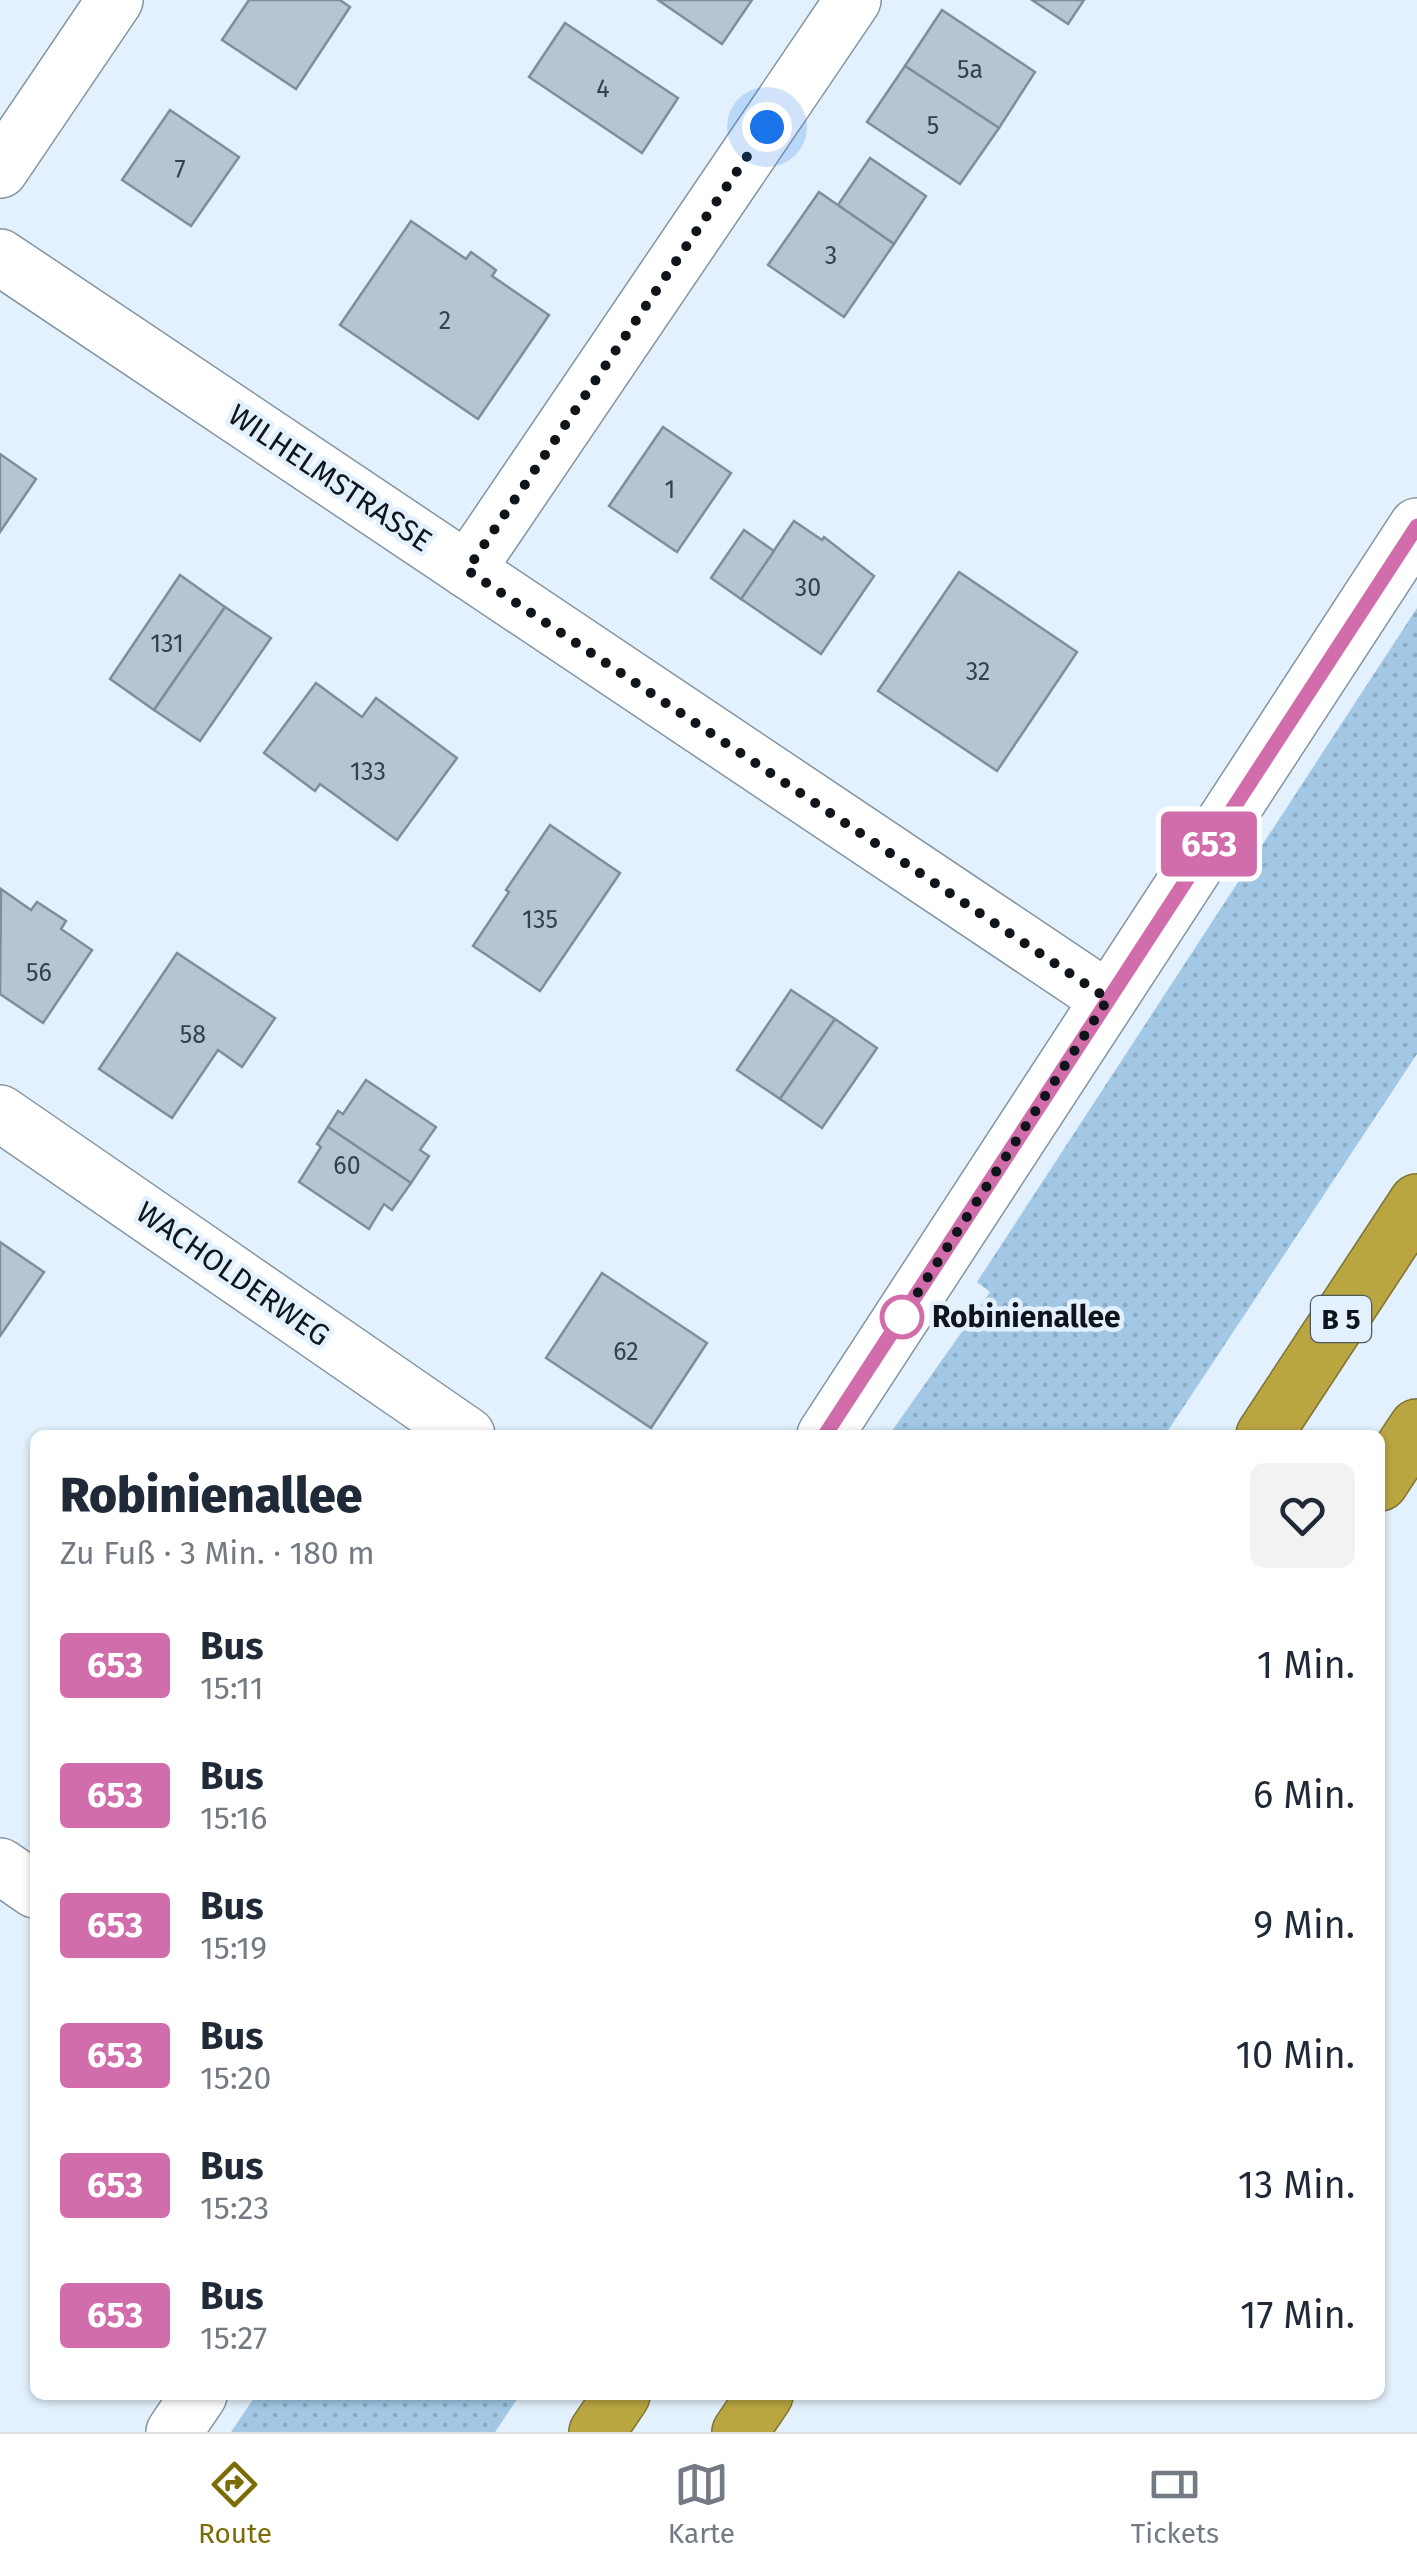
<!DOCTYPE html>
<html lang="de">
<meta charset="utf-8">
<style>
:root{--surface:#fff;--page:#f2f2f3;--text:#1f2937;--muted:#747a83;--line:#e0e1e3;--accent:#7c6c06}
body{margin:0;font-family:"Fira Sans",sans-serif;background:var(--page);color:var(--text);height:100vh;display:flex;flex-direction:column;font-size:38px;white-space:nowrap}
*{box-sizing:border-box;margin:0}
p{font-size:32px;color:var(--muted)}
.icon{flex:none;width:55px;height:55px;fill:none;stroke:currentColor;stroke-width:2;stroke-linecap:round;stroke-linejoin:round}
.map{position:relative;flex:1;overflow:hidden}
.drawer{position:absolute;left:30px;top:1430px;width:1355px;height:970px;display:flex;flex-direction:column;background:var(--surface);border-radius:15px;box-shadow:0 2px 8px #0004}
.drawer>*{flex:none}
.badge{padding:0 20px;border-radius:8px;font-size:35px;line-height:65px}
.you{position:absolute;width:50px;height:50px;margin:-25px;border:8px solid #fff;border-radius:50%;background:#1a73e8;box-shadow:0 0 0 15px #1a73e833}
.map>.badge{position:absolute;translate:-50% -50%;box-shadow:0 0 0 5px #fff}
.round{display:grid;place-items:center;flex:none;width:105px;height:105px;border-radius:15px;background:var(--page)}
.head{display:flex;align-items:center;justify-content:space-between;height:170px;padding:0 30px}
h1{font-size:48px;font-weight:800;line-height:75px}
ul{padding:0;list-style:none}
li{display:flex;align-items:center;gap:30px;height:130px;padding:0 30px}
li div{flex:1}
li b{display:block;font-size:38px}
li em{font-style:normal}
li .badge{min-width:110px;font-weight:700;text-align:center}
.dock{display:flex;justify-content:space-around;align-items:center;height:140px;border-top:2px solid var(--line);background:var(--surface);font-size:28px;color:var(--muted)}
.dock a{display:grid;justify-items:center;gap:5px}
.dock .on{color:var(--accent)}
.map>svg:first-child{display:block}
</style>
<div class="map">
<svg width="1417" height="2432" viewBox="0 0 1417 2432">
<defs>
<pattern id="grass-dots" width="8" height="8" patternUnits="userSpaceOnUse" patternTransform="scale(2.5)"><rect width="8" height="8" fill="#a2c8e5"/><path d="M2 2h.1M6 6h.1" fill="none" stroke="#8aabc4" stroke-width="1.8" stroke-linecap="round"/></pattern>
</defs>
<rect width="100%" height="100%" fill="#e2f1fd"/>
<g fill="url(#grass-dots)">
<polygon points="1417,608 1417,1054 1165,1435 889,1435 990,1292 977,1282"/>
<polygon points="256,2395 520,2395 495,2432 231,2432"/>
</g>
<g fill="#b4c6d4" stroke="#7e8f9c" stroke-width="2.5">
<polygon points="249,0 340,0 350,7 296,89 222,40"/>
<polygon points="658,0 752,0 722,44"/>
<polygon points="1032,0 1084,0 1068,24"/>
<polygon points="942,10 1035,72 999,128 905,66"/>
<polygon points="565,23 678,98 642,153 529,77"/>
<polygon points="905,66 999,128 960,184 867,122"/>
<polygon points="170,110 239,157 191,226 122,180"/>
<polygon points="870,158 926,196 894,244 838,205"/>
<polygon points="819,192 894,244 844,317 768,265"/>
<polygon points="411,221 466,259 471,252 496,270 492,276 549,315 478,419 340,325"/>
<polygon points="663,427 731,473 677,552 609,506"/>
<polygon points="0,454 36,479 0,532"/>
<polygon points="794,521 822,540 824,537 874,576 821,654 741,599"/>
<polygon points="744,530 774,551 741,599 711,578"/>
<polygon points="959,572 1077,652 997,771 878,691"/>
<polygon points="180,575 225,607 154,710 110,679"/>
<polygon points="225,607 271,638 200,741 154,710"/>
<polygon points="316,683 362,717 376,698 457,758 397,840 320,784 315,791 264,753"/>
<polygon points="550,825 620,873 540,991 473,946 509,892 506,890"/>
<polygon points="1,889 31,910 37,902 66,921 61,929 92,950 43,1023 0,994"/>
<polygon points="177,953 275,1018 242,1067 218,1050 172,1118 99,1069"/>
<polygon points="791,990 835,1019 780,1099 737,1070"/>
<polygon points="835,1019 877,1048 822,1128 780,1099"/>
<polygon points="366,1080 436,1127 420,1150 429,1156 411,1183 328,1127 338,1111 343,1114"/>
<polygon points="328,1127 411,1183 392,1210 384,1204 369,1229 299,1182 321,1147 317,1144"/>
<polygon points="0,1242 44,1272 0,1336"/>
<polygon points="602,1273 707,1343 651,1428 546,1358"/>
</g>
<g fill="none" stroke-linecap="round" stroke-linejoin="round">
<g stroke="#8394a1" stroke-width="58">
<g id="street">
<polyline points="0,170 115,0"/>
<polyline points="0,257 1108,999"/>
<polyline points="467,570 853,0"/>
<polyline points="0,1113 467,1435"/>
<polyline points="825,1435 1417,526"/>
<polyline points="0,1866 35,1890"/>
<polyline points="174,2432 199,2395"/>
</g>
</g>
<g stroke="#7e7333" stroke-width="58">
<g id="highway">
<polyline points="1264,1435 1417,1202"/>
<polyline points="1380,1483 1417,1427"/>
<polyline points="597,2432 622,2395"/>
<polyline points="740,2432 765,2395"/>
</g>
</g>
<use href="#street" stroke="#fff" stroke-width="55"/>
<use href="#highway" stroke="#baa641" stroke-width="55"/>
</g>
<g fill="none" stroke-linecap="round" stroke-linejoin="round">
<g stroke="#fff" stroke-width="22">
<polyline id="line" points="825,1435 1417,526"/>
</g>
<use href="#line" stroke="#d06daa" stroke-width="15"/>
<polyline stroke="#0f151a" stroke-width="10" stroke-dasharray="0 18" points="767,127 467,570 1108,999 902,1317"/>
</g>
<circle fill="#fff" stroke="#d06daa" stroke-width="5" cx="902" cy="1317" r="20"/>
<g text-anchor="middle" stroke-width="9" stroke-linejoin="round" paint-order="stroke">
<g font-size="25" fill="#384148">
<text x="970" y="78">5a</text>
<text x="603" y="97">4</text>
<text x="933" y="134">5</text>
<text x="180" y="177">7</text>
<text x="831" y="264">3</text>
<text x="445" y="329">2</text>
<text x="670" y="498">1</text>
<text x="808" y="596">30</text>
<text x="167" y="652">131</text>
<text x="978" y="680">32</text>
<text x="368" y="780">133</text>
<text x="540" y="928">135</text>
<text x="39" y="981">56</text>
<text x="193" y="1043">58</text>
<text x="347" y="1174">60</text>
<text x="626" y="1360">62</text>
</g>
<rect fill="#e2f1fd" stroke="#4e575e" stroke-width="2.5" x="1311" y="1296" width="60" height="46" rx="8"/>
<g font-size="28" font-weight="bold" fill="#0f151a">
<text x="1341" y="1329">B 5</text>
</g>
<g font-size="30" fill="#0f151a" stroke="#e2f1fd">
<text transform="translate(330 478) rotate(34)" y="10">WILHELMSTRASSE</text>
<text transform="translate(233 1274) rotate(35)" y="10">WACHOLDERWEG</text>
</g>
<g font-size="30" font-weight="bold" fill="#0f151a" stroke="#e2f1fd" text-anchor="start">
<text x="932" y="1327">Robinienallee</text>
</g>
</g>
</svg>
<div class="you" style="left:767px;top:127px"></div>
<b class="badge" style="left:1209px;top:844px;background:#d06daa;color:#fff">653</b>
<section class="drawer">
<div class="head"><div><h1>Robinienallee</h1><p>Zu Fuß · 3 Min. · 180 m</p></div><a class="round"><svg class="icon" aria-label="heart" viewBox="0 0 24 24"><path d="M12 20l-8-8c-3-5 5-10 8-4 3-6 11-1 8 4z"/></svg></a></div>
<ul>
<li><span class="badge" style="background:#d06daa;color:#fff">653</span><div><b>Bus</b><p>15:11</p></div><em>1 Min.</em></li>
<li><span class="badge" style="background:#d06daa;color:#fff">653</span><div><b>Bus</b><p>15:16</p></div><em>6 Min.</em></li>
<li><span class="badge" style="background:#d06daa;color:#fff">653</span><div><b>Bus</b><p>15:19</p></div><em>9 Min.</em></li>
<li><span class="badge" style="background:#d06daa;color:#fff">653</span><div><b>Bus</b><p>15:20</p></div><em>10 Min.</em></li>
<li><span class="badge" style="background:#d06daa;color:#fff">653</span><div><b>Bus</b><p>15:23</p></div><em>13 Min.</em></li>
<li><span class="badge" style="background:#d06daa;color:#fff">653</span><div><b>Bus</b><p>15:27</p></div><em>17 Min.</em></li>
</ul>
</section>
</div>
<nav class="dock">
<a class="on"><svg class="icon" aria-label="directions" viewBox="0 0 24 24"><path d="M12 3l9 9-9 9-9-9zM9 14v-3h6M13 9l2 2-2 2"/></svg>Route</a>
<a><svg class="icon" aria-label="map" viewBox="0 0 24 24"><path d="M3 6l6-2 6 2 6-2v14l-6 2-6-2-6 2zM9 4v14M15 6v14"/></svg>Karte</a>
<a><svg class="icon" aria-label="tickets" viewBox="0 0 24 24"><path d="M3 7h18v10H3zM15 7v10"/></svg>Tickets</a>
</nav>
